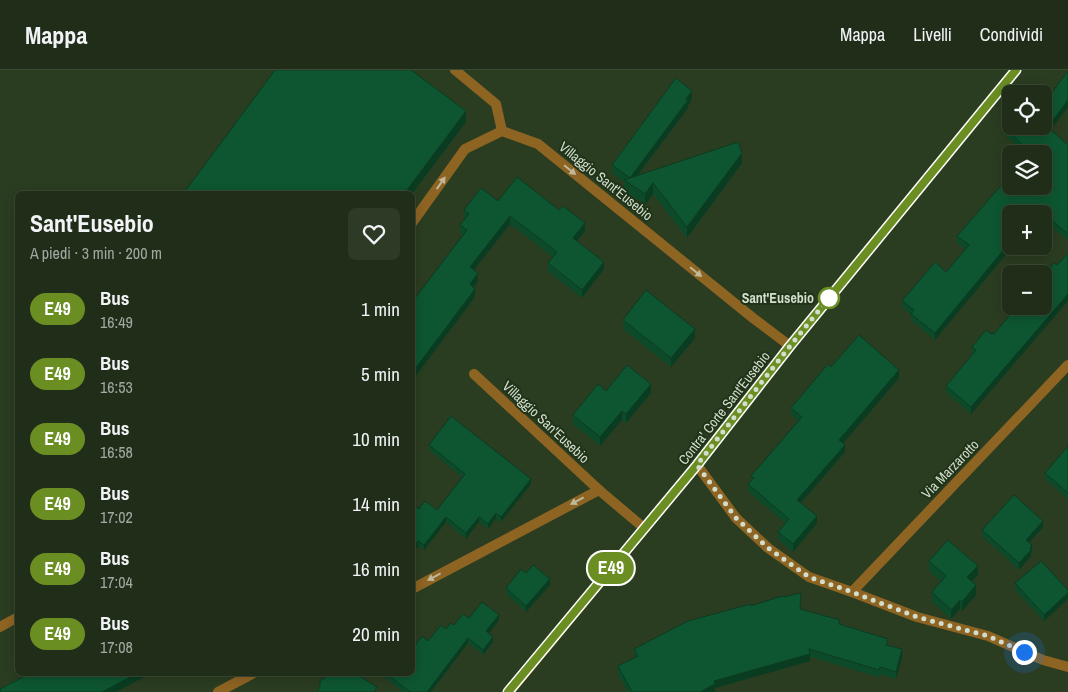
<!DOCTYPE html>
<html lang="it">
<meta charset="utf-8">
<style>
:root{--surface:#202e19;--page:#2d3a26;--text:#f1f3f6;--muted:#a2a8a2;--line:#3d4a38}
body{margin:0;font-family:"Archivo Narrow",sans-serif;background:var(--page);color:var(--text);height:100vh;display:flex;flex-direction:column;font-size:19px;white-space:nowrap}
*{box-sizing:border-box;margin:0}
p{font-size:16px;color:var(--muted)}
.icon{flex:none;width:28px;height:28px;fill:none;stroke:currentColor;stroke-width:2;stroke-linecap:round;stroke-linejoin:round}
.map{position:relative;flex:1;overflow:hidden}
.details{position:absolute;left:15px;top:121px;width:400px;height:485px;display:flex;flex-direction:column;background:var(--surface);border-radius:8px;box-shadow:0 2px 12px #0003,0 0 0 1px var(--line)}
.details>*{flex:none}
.badge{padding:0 10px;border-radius:16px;font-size:18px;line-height:32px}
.buttons{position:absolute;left:1002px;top:15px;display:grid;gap:10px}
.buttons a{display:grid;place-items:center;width:50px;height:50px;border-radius:8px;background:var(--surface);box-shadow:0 2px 12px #0003,0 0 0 1px var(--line);font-size:25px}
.you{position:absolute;width:25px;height:25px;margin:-12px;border:4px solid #fff;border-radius:50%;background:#1a73e8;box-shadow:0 0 0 8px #1a73e833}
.map>.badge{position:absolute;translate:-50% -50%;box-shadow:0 0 0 2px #fff}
.round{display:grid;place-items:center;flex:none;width:52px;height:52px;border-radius:8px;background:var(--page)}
.headline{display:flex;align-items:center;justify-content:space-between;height:85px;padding:0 15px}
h1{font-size:24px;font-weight:700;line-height:38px}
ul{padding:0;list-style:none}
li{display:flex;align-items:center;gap:15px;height:65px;padding:0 15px}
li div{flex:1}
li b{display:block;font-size:19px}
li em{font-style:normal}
li .badge{min-width:55px;font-weight:700;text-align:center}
header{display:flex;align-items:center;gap:30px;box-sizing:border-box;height:70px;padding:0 25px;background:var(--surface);border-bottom:1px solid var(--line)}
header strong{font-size:24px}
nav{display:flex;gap:28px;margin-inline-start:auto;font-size:18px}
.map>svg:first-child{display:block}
</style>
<header>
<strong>Mappa</strong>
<nav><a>Mappa</a><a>Livelli</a><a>Condividi</a></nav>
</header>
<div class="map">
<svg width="1068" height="622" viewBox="0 0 1068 622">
<rect width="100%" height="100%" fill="#2b3d21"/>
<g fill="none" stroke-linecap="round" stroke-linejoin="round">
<g stroke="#8e6423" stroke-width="10">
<polyline points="455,0 496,34 502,61"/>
<polyline points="412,153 465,79 502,61 538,74 753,248 790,276"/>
<polyline points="474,304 599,420"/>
<polyline points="697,395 736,448 768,478 809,507 852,522 917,547 988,566 1043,590 1068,597"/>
<polyline points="412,519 599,420 644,458"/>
<polyline points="852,522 1068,295"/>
<polyline points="0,557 18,547"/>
<polyline points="218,622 252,604"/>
</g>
<polyline stroke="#b4802c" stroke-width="10" points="509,622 697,395 790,276 1016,0"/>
</g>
<g fill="#0c4a2a">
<polygon points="692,29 688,36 688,38 638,105 742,93 687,168 653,124 645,135 624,120 624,112 612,103 612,95"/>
<polygon points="1053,57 1053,62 1068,75 1068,171 1044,150 1044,144 1011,144 1011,176 1013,176 935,270 911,250 911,245 902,237 902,231 946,202 965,179 957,173 957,166 1044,84 1025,84 1005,65 1005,58"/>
<polygon points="498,131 585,161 577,171 604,199 582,228 548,201 548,193 553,187 510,154 474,200 478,211 473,218 475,227 412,311 412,232 463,165 460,163 460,155 465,149 464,148 464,140"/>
<polygon points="1057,195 971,344 946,322 946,316 973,284 972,283 972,277 991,264 994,264 1013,241 1013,236 1051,197"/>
<polygon points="623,250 695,268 671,297 623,259"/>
<polygon points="831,297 899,308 843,373 845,382 801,433 817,453 793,482 778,469 778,462 785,453 748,421 748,414 751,410 751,406 798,351 791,345 791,338"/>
<polygon points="606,321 651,323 626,353 622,350 600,376 573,354 573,345"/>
<polygon points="429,375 531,414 501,452 496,448 488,459 479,452 466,469 446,452 424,480 418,476 413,483 412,442 419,439 437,440 462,407 429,380"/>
<polygon points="1068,376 1068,429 1045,409 1045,403"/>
<polygon points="1043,457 1029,473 1032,482 1031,483 1031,486 1019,500 982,466 982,460"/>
<polygon points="929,491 978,505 972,511 976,525 962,541 960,539 951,549 932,532 932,522 942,512 929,501"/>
<polygon points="526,503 550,515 526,542 506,524 506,518"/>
<polygon points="1015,513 1068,520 1068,529 1044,551 1015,520"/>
<polygon points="783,527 801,531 800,539 840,555 888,575 902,587 896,609 880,604 879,607 810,587 810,591 715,618 715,622 628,622 618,604 618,596 635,588 634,579 751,536"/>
<polygon points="469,548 499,550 489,563 493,572 483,585 468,573 431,622 403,622 380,604 412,604 414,577 428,571 446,559"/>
</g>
<g fill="#0a3c22">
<polygon points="692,21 692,29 688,36 688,38 631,114 630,108"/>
<polygon points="1068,30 1068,37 1053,57 1053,62 1050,65 1051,53"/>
<polygon points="466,41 466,52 412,124 404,124"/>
<polygon points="742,83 742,93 687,168 687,157"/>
<polygon points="653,113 653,124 645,135 645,124"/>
<polygon points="510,146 510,154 470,205 470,197"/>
<polygon points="585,153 585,161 573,176 573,168"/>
<polygon points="1011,171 1011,176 1013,176 935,270 935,263"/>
<polygon points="604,192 604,199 582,228 582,220"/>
<polygon points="478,203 478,211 470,222 470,214"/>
<polygon points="475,219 475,227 412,311 412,303"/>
<polygon points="1068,224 1068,231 971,344 971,337"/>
<polygon points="695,259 695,268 671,297 671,288"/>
<polygon points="899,300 899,308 839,378 839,370"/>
<polygon points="651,314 651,323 626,353 626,344"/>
<polygon points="622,341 622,350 600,376 600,367"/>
<polygon points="845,375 845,382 797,437 797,430"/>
<polygon points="531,409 531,414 501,452 501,447"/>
<polygon points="496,443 496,448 488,459 488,454"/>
<polygon points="817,446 817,453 793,482 793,474"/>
<polygon points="446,447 446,452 424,480 424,475"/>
<polygon points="479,447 479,452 466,469 466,463"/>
<polygon points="1043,451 1043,457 1026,476 1026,470"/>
<polygon points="418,471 418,476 413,483 413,478"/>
<polygon points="1032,475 1032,482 1031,483 1031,486 1019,500 1019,493"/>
<polygon points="978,496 978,505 967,516 967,507"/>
<polygon points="550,509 550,515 526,542 526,536"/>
<polygon points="976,515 976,525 962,541 962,532"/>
<polygon points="1068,523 1068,529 1044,551 1044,545"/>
<polygon points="960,530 960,539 951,549 951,540"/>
<polygon points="499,545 499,550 486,567 486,561"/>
<polygon points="493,567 493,572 483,585 483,580"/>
<polygon points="468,568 468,573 431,622 427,622"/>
<polygon points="902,579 902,587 896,609 896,602"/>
<polygon points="810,584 810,591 715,618 715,622 700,622 714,611"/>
<polygon points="136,604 150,604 116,622 102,622"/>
</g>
<g fill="#0e5631" stroke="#0a3c22">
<polygon points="275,0 411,0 466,41 404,124 183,124"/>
<polygon points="1068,1 1068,30 1051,53 1053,55 1050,59 1068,75 1068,164 1038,139 1034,144 1011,144 1011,171 935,263 911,244 914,240 902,231 935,192 946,202 969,175 957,166 1011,104 1011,116 1044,116 1044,84 1029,84 1030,82 1005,58 1011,51 1011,56 1044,56 1044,33"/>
<polygon points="676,8 692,21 686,29 688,30 630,108 612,95"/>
<polygon points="738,72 742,83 687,157 653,113 645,124 624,110"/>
<polygon points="517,107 559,140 563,136 585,153 573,168 604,192 582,220 548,193 557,182 510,146 470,197 478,203 470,214 475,219 412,303 412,232 467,160 460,155 469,144 464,140 481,118 498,131"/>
<polygon points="1068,183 1068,224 971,337 946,316 976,280 972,277 986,260 991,264 992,263 994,264 1015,239 1013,236 1044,236 1044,204 1041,204 1049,195 1051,197 1054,193 1057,195"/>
<polygon points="646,220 695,259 671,288 623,250"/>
<polygon points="859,265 899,300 839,370 845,375 797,430 817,446 793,474 778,462 789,449 748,414 754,408 751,406 802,347 791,338 828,294 831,297"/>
<polygon points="627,295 651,314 626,344 622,341 600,367 573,345 598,314 606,321"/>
<polygon points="451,346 531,409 501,447 496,443 488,454 479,447 466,463 446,447 424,475 418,471 413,478 412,442 416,437 419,439 425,431 437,440 465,404 429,375"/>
<polygon points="1068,376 1068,423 1045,403"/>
<polygon points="1014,425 1043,451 1026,470 1032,475 1030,478 1031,480 1019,493 982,460"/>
<polygon points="948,470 978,496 967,507 976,515 962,532 960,530 951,540 932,522 946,506 929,491"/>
<polygon points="1041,491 1068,520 1068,523 1044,545 1015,513"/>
<polygon points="533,495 550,509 526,536 506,518 521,499 526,503"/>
<polygon points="801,523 800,539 840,550 839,554 888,569 886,575 902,579 896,602 880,597 879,600 809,579 810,584 714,611 715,614 700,622 632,622 618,596 638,586 634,579 688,551 751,534 751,536 782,526 783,527"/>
<polygon points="482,532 499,545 486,561 493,567 483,580 468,568 427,622 410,622 387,604 412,604 412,576 414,577 422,566 428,571 441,555 446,559 451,553 454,555 463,544 469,548"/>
<polygon points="29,604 136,604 102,622 0,622 0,619"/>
<polygon points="329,604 356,604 377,617 374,622 317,622 320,617 320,611 326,607"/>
</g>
<defs><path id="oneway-solid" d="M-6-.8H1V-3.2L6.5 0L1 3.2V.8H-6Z" transform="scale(1.25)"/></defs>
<g fill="#beb99a">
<use href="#oneway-solid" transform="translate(570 100) rotate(39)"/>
<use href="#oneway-solid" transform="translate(441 113) rotate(-55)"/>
<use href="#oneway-solid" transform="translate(696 202) rotate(39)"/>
<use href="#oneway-solid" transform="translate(577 431) rotate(152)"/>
<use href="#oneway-solid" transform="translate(434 507) rotate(152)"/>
</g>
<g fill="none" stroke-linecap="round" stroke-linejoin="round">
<g stroke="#fff" stroke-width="11">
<polyline id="line" points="508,622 697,395 790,276 1016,0"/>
</g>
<use href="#line" stroke="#6b8e23" stroke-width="8"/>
<polyline stroke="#d2decd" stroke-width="5" stroke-dasharray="0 9" points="829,228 790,276 697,395 736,448 768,478 809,507 852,522 917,547 988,566 1024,582"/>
</g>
<circle fill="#fff" stroke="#6b8e23" stroke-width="2.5" cx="829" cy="228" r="10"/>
<g text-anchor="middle" stroke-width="4" stroke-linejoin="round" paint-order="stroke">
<g font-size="14" fill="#d2decd" stroke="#213318">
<text transform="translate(606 111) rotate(39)" y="5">Villaggio Sant'Eusebio</text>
<text transform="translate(724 338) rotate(-52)" y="5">Contra' Corte Sant'Eusebio</text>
<text transform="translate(546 352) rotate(43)" y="5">Villaggio San'Eusebio</text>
<text transform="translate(950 399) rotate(-46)" y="5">Via Marzarotto</text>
</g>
<g font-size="14" font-weight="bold" fill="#d2decd" stroke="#213318" text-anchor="end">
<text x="814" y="233">Sant'Eusebio</text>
</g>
</g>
</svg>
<div class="buttons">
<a><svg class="icon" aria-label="locate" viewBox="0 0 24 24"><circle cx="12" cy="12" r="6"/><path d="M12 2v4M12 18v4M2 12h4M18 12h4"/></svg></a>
<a><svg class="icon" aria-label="layers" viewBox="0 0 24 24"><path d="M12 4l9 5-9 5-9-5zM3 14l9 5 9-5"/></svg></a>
<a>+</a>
<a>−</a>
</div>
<div class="you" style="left:1024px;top:582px"></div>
<b class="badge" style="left:611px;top:498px;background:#6b8e23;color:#fff">E49</b>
<section class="details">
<div class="headline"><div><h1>Sant'Eusebio</h1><p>A piedi · 3 min · 200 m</p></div><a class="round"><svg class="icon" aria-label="heart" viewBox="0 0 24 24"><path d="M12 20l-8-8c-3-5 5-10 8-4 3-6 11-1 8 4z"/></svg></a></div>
<ul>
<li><span class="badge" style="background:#6b8e23;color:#fff">E49</span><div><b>Bus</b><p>16:49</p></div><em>1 min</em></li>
<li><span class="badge" style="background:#6b8e23;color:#fff">E49</span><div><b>Bus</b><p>16:53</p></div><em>5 min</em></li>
<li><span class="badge" style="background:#6b8e23;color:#fff">E49</span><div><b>Bus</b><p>16:58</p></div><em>10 min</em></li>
<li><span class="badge" style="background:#6b8e23;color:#fff">E49</span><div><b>Bus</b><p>17:02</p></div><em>14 min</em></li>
<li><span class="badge" style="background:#6b8e23;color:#fff">E49</span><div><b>Bus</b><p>17:04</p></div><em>16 min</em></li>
<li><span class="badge" style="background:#6b8e23;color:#fff">E49</span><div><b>Bus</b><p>17:08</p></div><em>20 min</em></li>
</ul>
</section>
</div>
